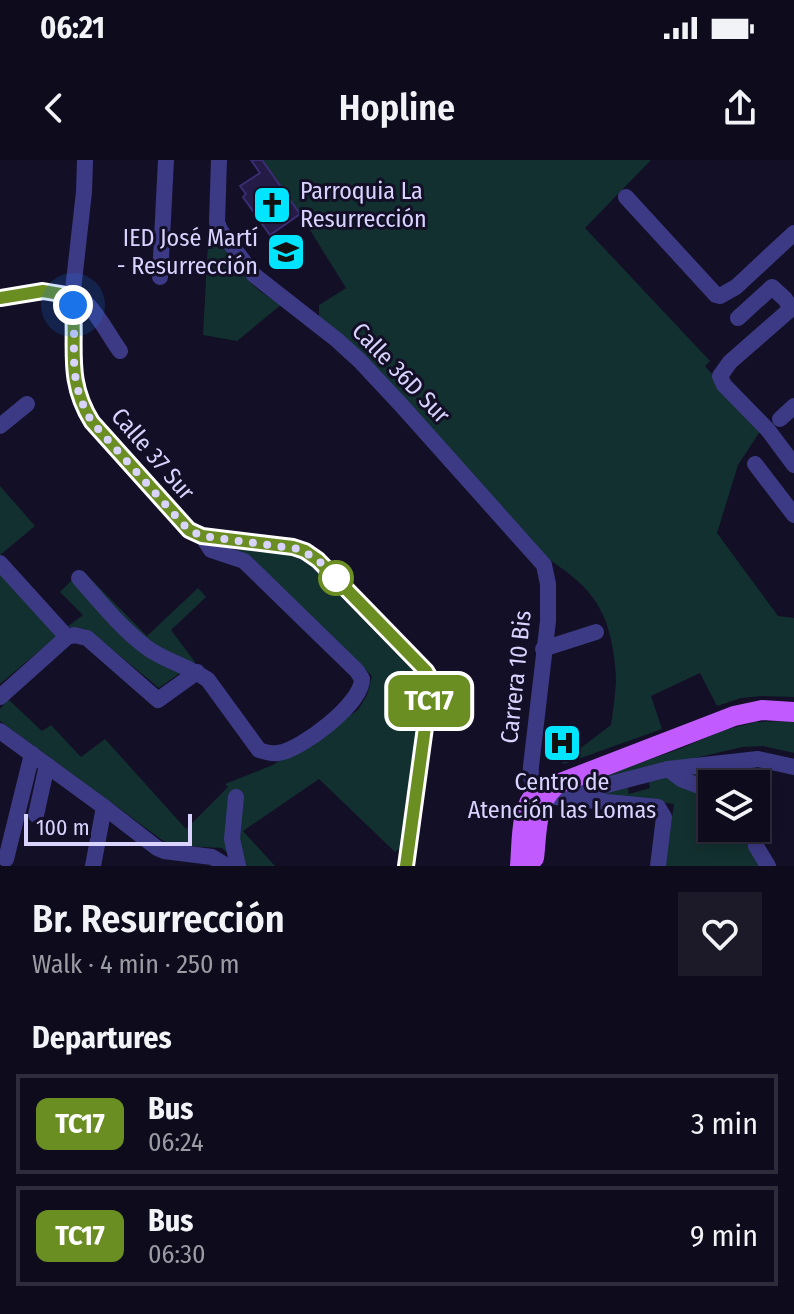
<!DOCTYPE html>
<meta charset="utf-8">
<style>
:root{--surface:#0e0b1c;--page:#1c1929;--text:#f1f3f6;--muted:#9b9ba3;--line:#2e2b3b}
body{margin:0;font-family:"Fira Sans Condensed",sans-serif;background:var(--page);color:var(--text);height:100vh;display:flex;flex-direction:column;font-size:30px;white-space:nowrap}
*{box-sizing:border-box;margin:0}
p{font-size:26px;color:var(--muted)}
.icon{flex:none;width:44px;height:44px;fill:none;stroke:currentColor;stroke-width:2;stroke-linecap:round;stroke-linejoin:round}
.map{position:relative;height:706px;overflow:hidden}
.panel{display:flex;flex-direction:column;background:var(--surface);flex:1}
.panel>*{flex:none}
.badge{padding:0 16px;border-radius:12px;font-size:28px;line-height:52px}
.buttons{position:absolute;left:698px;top:610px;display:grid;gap:16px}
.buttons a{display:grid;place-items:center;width:72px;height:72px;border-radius:0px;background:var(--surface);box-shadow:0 4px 12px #0003,0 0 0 2px var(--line);font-size:40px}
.scale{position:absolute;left:24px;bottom:20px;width:168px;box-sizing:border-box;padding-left:8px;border:4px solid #d9d4ff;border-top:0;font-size:22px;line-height:28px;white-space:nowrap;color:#d9d4ff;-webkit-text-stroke:6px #130f26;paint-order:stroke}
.you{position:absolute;width:40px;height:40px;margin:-20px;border:6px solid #fff;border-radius:50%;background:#1a73e8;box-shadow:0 0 0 12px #1a73e833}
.map>.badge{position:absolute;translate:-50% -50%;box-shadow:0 0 0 4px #fff}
h2{padding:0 32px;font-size:30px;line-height:72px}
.round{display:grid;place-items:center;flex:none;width:84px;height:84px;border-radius:0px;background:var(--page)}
.head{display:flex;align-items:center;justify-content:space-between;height:136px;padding:0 32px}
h1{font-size:38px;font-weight:600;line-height:60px}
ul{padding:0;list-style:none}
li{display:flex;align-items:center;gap:24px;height:100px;margin:0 16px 12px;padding:0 16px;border:4px solid var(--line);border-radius:0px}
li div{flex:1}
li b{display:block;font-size:30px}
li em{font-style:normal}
li .badge{min-width:88px;font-weight:700;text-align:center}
.status{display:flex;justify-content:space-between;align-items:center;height:56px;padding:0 40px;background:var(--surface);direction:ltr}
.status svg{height:22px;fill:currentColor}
header{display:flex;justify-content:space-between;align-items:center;height:104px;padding:0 32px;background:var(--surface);font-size:36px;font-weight:600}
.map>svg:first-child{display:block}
</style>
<div class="status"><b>06:21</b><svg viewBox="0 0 49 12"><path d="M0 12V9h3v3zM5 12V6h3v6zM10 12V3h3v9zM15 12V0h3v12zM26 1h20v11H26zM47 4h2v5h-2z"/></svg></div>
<header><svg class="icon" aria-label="back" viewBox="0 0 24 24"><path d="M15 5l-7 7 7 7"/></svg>Hopline<svg class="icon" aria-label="share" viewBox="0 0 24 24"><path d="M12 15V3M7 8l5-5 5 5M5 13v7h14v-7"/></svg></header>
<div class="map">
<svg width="794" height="706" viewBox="0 0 794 706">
<rect width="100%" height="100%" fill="#130f26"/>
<g fill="#12302f">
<path d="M262 0H651L585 68 710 201 705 206 761 270 738 305 717 373 778 456 794 458V537L762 536 741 538 717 546 700 513 651 536 662 569 564 604 562 602 611 565C613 551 615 536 616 522 616 514 615 505 614 497 607 443 587 424 542 395L319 157V145L346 128 300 54Z"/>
<path d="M209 64C224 87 238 114 260 131 266 136 275 140 282 144L237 181 203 175Z"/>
<polygon points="0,326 35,366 0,395"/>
<polygon points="236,389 299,394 414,512 420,523 421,535 399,689 395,692 319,619 243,671 275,706 241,706 222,688 169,685 0,561 0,549 8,539 42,571 51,565 81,597 105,579 186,669 228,627 225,624 273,605 358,550 367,535 372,516 251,398"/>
<polygon points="82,410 147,476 198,428 206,437 171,470 195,502 159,528 92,473 85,469 67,467 83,455 60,432"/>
<polygon points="0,412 57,476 0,524"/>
<polygon points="787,561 794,562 794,593 763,586 742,587 572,627 682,588 724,570 756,562"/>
<polygon points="756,604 754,624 712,624 712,668 754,668 765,706 665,706 674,644 599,633 627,625 629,634 650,628 648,619"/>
</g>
<polygon fill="#241b47" stroke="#3b2d73" stroke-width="2" points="251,0 262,0 300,54 270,75 243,37 246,34 240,26 260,13"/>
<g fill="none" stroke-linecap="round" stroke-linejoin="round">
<g stroke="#3d3a85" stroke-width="16">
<path d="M219 0 217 62 220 70 254 115 337 180 360 201 402 246 544 405 548 424V461L531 606C530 619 532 631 545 636L658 647 664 657 658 706"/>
<polyline points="626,37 716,135 720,136 736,127 794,73"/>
<polyline points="160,117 166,0"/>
<path d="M0 138C25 134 67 124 87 144 100 157 109 176 120 191"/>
<polyline points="794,146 730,202 720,216 724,225 768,270 794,305"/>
<polyline points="738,158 772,127 785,139 791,148"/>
<polyline points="780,259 794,246"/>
<polyline points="0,266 27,244"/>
<polyline points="755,304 794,355"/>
<polyline points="202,376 293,387 312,396 426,511 429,516 430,531 406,706"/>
<polyline points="0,403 67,477"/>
<path d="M79 418C100 442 120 467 146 487 164 501 189 506 208 520L259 590C265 592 272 594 278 593 301 590 362 544 362 519L357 511 244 401 211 390 202 376 189 370 182 363 92 262 79 235 73 206 74 155 73 130 84 32 85 0"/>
<polyline points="543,489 596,472"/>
<polyline points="0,537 67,477 74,475 87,478 158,540 197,512"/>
<polyline points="0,571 104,647 157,688 164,691 212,697 227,706"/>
<polyline points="668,609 681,619 712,631"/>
<polyline points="572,634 668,609 758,599 794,607"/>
<polyline points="236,637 232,679 238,706"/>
<polyline points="36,655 47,605"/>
<polyline points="754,668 756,686 768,706"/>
<polyline points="6,699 32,594"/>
<polyline points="93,706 104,647"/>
</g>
<g stroke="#c25bff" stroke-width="20">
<path d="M534 698C537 675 535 643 554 627"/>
<path d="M520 706C522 683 520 647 537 632L734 556 762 550 794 552"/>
</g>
</g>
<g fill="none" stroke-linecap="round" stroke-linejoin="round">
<g stroke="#fff" stroke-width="18">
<path id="line" d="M0 138 43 131 72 136C78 184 64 217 92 262L189 370 202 376 293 387 305 391 318 400 426 511 429 516 430 531 406 706"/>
</g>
<use href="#line" stroke="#6b8e23" stroke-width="12"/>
<path stroke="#d9d4ff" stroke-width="8" stroke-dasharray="0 14.4" d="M73 145C77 191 66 219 92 262L182 363 189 370 202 376 299 389 318 400 336 418"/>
</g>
<defs>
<g id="church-square" transform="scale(2)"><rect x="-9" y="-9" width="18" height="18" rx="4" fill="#00e5ff" stroke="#130f26"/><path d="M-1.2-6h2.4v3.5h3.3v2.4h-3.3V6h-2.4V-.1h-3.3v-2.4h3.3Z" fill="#111"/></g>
<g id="school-square" transform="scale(2)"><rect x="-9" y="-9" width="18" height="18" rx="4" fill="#00e5ff" stroke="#130f26"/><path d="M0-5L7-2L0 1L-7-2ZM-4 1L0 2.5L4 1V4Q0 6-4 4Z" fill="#111"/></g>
<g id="hospital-square" transform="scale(2)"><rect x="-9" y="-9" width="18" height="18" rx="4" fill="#00e5ff" stroke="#130f26"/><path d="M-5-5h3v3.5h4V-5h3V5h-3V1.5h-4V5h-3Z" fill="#111"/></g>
</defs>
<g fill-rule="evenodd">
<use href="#church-square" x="272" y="45"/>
<use href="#school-square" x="286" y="92"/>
<use href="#hospital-square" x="562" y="583"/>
</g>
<circle fill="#fff" stroke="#6b8e23" stroke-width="4" cx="336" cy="418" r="16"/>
<g text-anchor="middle" stroke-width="6" stroke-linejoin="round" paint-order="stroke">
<g font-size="24" fill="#d9d4ff" stroke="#130f26" text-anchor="start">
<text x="300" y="39">Parroquia La<tspan x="300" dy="28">Resurrección</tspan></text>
<text x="258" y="86" text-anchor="end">IED José Martí<tspan x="258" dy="28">- Resurrección</tspan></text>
<text x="562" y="630" text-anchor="middle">Centro de<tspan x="562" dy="28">Atención las Lomas</tspan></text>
</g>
<g font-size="24" fill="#d9d4ff" stroke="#130f26">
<text transform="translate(401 213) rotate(46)" y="8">Calle 36D Sur</text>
<text transform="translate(153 294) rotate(49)" y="8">Calle 37 Sur</text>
<text transform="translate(516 517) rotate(-84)" y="8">Carrera 10 Bis</text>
</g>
</g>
</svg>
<div class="buttons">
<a><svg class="icon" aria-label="layers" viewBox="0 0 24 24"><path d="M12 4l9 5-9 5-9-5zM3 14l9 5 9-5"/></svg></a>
</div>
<div class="scale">100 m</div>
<div class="you" style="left:73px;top:145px"></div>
<b class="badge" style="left:429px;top:541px;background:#6b8e23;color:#fff">TC17</b>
</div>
<section class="panel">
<div class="head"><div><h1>Br. Resurrección</h1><p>Walk · 4 min · 250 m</p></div><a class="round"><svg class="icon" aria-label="heart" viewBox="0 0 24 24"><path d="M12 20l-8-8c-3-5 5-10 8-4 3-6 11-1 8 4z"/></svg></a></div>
<h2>Departures</h2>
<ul>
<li><span class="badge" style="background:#6b8e23;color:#fff">TC17</span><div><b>Bus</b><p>06:24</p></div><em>3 min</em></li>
<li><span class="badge" style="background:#6b8e23;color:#fff">TC17</span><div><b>Bus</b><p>06:30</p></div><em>9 min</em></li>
</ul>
</section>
